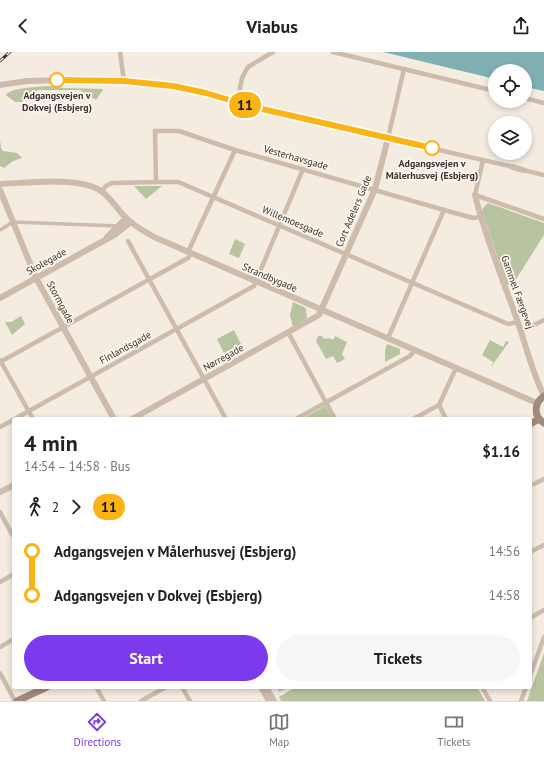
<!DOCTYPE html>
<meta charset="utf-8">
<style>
:root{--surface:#fff;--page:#f6f6f6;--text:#222;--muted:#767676;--line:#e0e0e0;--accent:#7c3aed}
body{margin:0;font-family:"PT Sans",sans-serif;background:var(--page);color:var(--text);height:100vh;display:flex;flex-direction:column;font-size:15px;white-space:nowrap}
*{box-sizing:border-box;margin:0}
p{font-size:13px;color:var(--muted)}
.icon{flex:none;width:22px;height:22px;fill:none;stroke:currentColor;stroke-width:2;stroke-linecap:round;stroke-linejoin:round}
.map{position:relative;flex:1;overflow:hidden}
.drawer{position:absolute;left:12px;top:365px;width:520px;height:272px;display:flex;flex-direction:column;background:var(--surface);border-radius:4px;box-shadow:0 2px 6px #0003}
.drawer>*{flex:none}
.badge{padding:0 8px;border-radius:13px;font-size:14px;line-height:26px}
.tools{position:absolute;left:488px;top:12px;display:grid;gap:8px}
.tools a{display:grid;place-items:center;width:44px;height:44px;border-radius:50%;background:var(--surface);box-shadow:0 2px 6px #0003;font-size:20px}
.map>.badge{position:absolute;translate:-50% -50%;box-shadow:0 0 0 2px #fff}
.legs{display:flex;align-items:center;gap:6px;height:44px;padding:0 12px;font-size:13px}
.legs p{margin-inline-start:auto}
.head{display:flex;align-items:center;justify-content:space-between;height:68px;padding:0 12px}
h1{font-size:22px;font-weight:800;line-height:30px}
.cta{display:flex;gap:8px;margin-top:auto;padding:8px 12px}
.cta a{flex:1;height:46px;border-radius:24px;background:var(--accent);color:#fff;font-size:16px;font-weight:800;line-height:46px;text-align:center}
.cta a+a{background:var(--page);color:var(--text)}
ul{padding:0 12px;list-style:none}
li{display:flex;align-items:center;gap:14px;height:44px;font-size:15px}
li i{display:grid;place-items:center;width:6px;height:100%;margin:0 5px;background:currentColor}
li i::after{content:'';width:10px;height:10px;margin:-5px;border:3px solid;border-radius:50%;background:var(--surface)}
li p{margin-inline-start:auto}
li:first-child i{background:linear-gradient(#0000 50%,currentColor 0)}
li:last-child i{background:linear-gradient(currentColor 50%,#0000 0)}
header{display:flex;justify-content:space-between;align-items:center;height:52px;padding:0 12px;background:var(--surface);font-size:18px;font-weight:800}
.tab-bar{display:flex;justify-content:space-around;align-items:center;height:56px;border-top:1px solid var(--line);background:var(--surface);font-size:11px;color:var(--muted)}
.tab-bar a{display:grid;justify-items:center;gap:2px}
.tab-bar .selected{color:var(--accent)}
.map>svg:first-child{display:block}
</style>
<header><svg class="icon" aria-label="back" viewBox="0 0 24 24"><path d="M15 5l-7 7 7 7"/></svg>Viabus<svg class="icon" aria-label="share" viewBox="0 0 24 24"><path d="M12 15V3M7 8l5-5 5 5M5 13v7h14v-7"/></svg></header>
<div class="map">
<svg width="544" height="649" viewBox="0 0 544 649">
<rect width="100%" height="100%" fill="#f4ebe1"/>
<g fill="#b8c4a0">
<path d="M49 34 65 36 102 37 103 38 96 48 80 38H38L22 50H15L6 43C11 35 40 35 49 34Z"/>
<polygon points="0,88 1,96 3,99 17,101 22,106 13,109 4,116 0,114"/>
<polygon points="134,134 162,134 146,147"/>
<polygon points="488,151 544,171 544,183 513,232 507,233 482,159 483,156"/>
<polygon points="235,187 245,192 239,206 229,202"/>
<polygon points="293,250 306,256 307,266 293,275 290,263"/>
<polygon points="21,264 25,272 12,283 5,270 11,270"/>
<polygon points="234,278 241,292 224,301 217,287"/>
<polygon points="318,284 322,284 324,287 329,286 333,288 335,284 347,290 342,302 345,307 337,311 333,304 326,307 316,289"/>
<polygon points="490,288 503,295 506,289 509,290 491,315 493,310 482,303"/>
<polygon points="387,292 400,297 400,302 385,310 385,298"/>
<polygon points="325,354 333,367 302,367"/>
<polygon points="544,601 544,649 527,649"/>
<polygon points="296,635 477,635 485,649 281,649 279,645"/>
</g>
<polygon fill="#7fb0b2" points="383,0 544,0 544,39 525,35 525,19 495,19 495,27"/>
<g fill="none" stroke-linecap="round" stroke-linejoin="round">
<polyline stroke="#cdbbac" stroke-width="3.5" points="0,178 13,170 118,174"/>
<g stroke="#cdbbac" stroke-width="4.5">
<polyline points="120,0 124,29"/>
<polyline points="333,0 495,39"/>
<polyline points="404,17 388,86 404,90"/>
<polyline points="525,46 544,51"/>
<polyline points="237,51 242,26 248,15 273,0"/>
<polyline points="413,92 513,115"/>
<polyline points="483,108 475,143 544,167"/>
<polyline points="523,118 544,123"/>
<polyline points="156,130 155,79 179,79 235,98 444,158 473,166 480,165"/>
<polyline points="102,139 106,134 112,131 156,130 178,130 183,132 508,272 518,270"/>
<polyline points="128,189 226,367"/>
<polyline points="188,200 235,98"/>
<polyline points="521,278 530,275 544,268"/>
<polyline points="288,280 335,367"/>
<polyline points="388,286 444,158"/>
<polyline points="0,308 33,367"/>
<polyline points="0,310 188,206 191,201"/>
<polyline points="296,367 410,304 415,298"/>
<polyline points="413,367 439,353"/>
<polyline points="446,367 439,353 456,316"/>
<polyline points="0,375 254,234 303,117"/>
<polyline points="534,432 544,427"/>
<polyline points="0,460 14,486"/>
<polyline points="530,500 544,493"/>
<polyline points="0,530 14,522"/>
<polyline points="530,566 544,558"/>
<polyline points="0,595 14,587"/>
<polyline points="0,621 15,649"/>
<polyline points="530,624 544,585"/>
<polyline points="96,635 104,649"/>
<polyline points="182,635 190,649"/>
<polyline points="482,635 490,649"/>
<polyline points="280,637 284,635"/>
<polyline points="141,649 166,635"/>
<polyline points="521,649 526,635"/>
</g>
<g stroke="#cdbbac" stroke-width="6">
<polyline points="0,33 27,29 68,28 124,29 173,34 206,41 249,54 388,86 375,137 319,263 132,367"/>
<polyline points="404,90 413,92"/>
<polyline points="513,115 523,118"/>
<path d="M0 132C25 131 80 124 101 139 111 146 117 157 126 166 134 174 144 179 154 185L537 351"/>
<polyline points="0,138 36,226 114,367"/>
<path d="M475 143C485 184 501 223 515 262 525 289 531 318 544 344"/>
<polyline points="107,185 126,166"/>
<polyline points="0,246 116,182 131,170"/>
<polyline points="0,440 14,433"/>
<polyline points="261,635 269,649"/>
<polyline points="266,635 274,649"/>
</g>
<g stroke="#a18a7d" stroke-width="7">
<path d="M544 344C534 351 533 364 544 371"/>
<polyline points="530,372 539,367"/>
<polyline points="17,649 47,635"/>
</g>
<g stroke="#3b302b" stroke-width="3">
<polyline id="rail" points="0,9 10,0"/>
</g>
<use href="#rail" stroke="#fbf5ee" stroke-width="1.5" stroke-dasharray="4.5" stroke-linecap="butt"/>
</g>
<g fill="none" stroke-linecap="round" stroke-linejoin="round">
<g stroke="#fff" stroke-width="9">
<polyline id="line-1" points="57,28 124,29 173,34 206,41 249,54 432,96"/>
</g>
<use href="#line-1" stroke="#fbb416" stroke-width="6"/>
</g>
<g fill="#fff" stroke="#fbb416" stroke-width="2">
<circle cx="57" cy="28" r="7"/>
<circle cx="432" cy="96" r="7"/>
</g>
<g text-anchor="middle" stroke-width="3.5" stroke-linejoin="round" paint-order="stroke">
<g font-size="10" font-weight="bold" fill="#3b302b" stroke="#fbf5ee">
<text x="57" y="47">Adgangsvejen v<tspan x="57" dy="12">Dokvej (Esbjerg)</tspan></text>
<text x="432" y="115">Adgangsvejen v<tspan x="432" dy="12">Målerhusvej (Esbjerg)</tspan></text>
</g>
<g font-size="10" fill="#3b302b" stroke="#fbf5ee">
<text transform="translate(296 105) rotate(16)" y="4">Vesterhavsgade</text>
<text transform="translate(353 159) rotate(-67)" y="4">Cort Adelers Gade</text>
<text transform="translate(293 169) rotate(23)" y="4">Willemoesgade</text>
<text transform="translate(46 209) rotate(-29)" y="4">Skolegade</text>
<text transform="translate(270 225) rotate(23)" y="4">Strandbygade</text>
<text transform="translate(518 240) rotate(70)" y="4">Gammel Færgevej</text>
<text transform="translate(61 250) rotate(62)" y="4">Stormgade</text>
<text transform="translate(125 295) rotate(-29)" y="4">Finlandsgade</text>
<text transform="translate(223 305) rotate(-29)" y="4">Nørregade</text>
</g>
</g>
</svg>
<div class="tools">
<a><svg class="icon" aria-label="locate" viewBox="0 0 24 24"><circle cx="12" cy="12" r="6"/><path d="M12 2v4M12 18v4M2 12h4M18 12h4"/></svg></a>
<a><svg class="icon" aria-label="layers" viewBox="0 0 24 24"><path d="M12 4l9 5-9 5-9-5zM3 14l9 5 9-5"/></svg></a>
</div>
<b class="badge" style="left:245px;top:53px;background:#fbb416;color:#111">11</b>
<section class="drawer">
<div class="head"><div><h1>4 min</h1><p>14:54 – 14:58 · Bus</p></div><b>$1.16</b></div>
<div class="legs"><svg class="icon" aria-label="walk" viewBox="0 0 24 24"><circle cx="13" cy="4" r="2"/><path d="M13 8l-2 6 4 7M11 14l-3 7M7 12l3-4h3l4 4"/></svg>2<svg class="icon" aria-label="forward" viewBox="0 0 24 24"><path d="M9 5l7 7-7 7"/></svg><b class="badge" style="background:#fbb416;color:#111">11</b></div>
<ul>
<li><i style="color:#fbb416"></i><b>Adgangsvejen v Målerhusvej (Esbjerg)</b><p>14:56</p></li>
<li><i style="color:#fbb416"></i><b>Adgangsvejen v Dokvej (Esbjerg)</b><p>14:58</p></li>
</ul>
<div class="cta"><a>Start</a><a>Tickets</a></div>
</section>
</div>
<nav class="tab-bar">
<a class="selected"><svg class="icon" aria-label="directions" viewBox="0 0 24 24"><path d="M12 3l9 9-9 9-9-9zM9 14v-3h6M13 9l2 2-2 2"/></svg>Directions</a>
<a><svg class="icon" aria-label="map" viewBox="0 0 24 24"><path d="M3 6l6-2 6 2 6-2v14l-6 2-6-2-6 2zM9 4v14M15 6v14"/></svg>Map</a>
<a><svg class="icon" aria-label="tickets" viewBox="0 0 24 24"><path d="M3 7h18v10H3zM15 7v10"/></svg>Tickets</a>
</nav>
